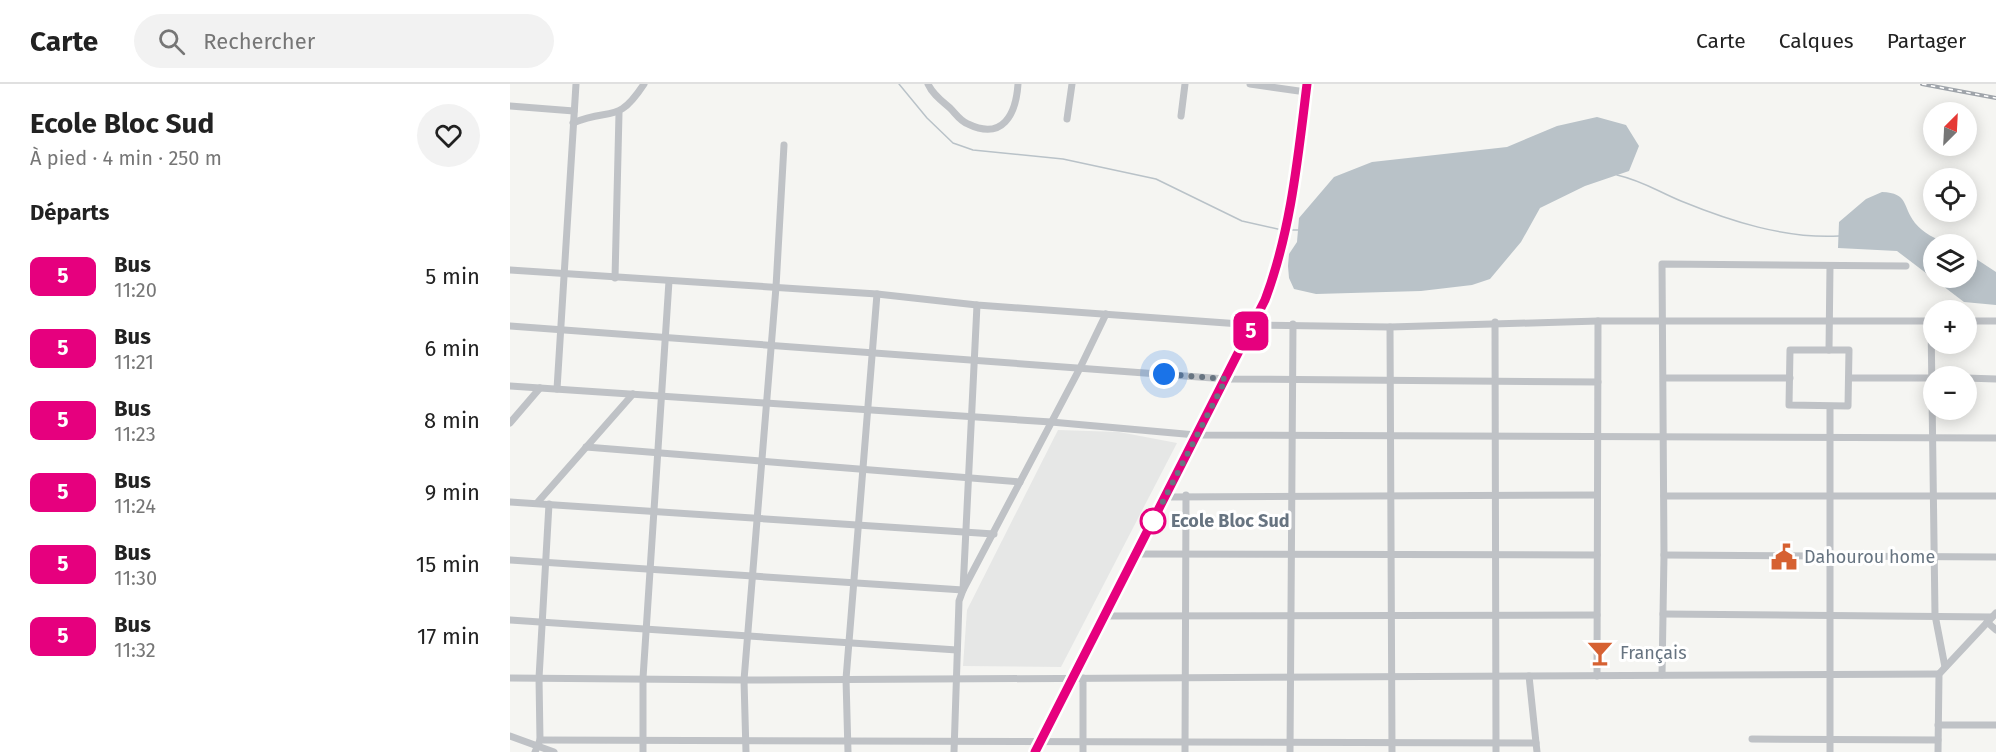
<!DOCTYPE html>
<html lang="fr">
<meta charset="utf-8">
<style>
:root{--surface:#fff;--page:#f2f2f2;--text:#222;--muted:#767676;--line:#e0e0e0}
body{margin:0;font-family:"Fira Sans",sans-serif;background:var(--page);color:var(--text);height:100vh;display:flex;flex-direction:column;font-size:22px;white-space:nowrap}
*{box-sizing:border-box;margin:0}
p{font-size:20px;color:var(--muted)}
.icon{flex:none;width:33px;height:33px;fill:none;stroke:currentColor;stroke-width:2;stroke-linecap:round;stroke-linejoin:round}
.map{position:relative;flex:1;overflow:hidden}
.panel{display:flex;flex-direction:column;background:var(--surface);width:510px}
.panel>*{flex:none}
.badge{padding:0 12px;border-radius:9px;font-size:21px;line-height:39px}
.needle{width:39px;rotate:24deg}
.fabs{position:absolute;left:1413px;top:18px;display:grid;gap:12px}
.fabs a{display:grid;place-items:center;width:54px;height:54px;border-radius:50%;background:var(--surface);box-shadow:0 3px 15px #0003;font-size:30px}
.you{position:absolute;width:30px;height:30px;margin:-15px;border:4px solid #fff;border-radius:50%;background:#1a73e8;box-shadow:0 0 0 9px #1a73e833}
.map>.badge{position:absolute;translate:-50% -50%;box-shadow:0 0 0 3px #fff}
h2{padding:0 30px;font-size:22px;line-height:54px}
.round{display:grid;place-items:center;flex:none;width:63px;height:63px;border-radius:32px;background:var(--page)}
.summary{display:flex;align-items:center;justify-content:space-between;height:102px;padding:0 30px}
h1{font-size:28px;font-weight:700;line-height:45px}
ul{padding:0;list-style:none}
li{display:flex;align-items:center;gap:18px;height:72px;padding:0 30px}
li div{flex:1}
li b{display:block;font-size:22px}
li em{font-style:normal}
li .badge{min-width:66px;font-weight:700;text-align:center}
header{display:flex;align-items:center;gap:36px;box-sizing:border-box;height:84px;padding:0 30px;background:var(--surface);border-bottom:2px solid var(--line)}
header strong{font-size:28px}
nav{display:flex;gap:33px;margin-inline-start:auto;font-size:21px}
.search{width:420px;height:54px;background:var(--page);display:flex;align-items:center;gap:15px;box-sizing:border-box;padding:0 21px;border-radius:33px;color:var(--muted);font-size:22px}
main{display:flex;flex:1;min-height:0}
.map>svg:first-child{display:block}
</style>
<header>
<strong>Carte</strong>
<div class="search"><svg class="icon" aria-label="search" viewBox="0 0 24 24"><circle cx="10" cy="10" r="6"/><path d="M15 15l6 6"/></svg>Rechercher</div>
<nav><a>Carte</a><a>Calques</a><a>Partager</a></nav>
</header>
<main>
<section class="panel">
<div class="summary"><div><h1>Ecole Bloc Sud</h1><p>À pied · 4 min · 250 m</p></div><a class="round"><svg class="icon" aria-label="heart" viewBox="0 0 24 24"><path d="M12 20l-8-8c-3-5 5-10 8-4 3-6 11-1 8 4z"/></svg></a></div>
<h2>Départs</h2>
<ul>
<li><span class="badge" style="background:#e6007e;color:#fff">5</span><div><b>Bus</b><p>11:20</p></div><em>5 min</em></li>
<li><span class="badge" style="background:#e6007e;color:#fff">5</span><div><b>Bus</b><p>11:21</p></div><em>6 min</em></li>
<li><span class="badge" style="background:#e6007e;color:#fff">5</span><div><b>Bus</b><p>11:23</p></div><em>8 min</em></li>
<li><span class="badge" style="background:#e6007e;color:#fff">5</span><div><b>Bus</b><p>11:24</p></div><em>9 min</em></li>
<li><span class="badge" style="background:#e6007e;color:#fff">5</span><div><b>Bus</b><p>11:30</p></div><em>15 min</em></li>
<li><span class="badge" style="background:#e6007e;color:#fff">5</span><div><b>Bus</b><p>11:32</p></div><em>17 min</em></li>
</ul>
</section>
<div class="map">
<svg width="1486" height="668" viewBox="0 0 1486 668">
<rect width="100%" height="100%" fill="#f5f5f2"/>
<polygon fill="#e6e7e6" points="548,346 609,348 667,359 551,583 453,582 457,526"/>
<g fill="#b9c2c8">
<polygon points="1087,33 1116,41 1129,62 1119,87 1075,102 1030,124 1011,158 980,195 962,201 911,207 806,210 784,205 779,194 778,182 779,170 787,158 789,134 824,93 862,78 997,63 1047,42"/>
<path d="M1372 108C1399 109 1392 122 1405 139 1413 149 1426 155 1438 160H1424V194H1456L1457 169 1486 188V221L1454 218 1387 167 1328 164 1329 138 1356 115Z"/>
</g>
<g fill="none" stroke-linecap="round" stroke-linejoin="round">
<g stroke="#b9c2c8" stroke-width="1.5">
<polyline points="389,0 417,34 443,59 463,66 553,75 646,95 732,137 772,146"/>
<path d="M1107 91C1133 97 1147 107 1171 117 1220 137 1275 155 1329 152"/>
<polyline points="780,146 788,146"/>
</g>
<g stroke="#b3b6ba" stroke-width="11">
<path id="major" d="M525 668 755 216C781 147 788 73 797 0"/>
</g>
<g stroke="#bfc2c6" stroke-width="7">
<path d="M418 0C423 11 432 17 440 24 446 30 450 37 458 40 493 57 506 30 508 0"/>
<polyline points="740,0 796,8"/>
<polyline points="0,22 64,27"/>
<polyline points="671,32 675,0"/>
<polyline points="557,35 562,0"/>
<path d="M63 39C102 23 107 41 134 0"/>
<polyline points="0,186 367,210 467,221 744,241 880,243 1088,237 1424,237"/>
<polyline points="105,194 109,29"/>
<polyline points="1421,237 1425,531 1435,583"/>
<polyline points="1456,237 1486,237"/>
<polyline points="985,238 986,668"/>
<polyline points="0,242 716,295 1088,298"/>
<polyline points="880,243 882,668"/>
<polygon points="1280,266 1339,266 1338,322 1279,321"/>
<polyline points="1319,266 1320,182"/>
<polyline points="1154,294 1280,294"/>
<polyline points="1339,294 1424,294"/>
<polyline points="1456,294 1486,295"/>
<polyline points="0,302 541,338 686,351 1486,354"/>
<polyline points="47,305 66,0"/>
<polyline points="1320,323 1320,668"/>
<polyline points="0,339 30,304"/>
<polyline points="76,363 510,398"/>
<polyline points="1154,412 1486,412"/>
<polyline points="656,413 1087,411"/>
<polyline points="0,418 484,450"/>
<polyline points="27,419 123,310"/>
<polyline points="626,470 1087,471"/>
<polyline points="1154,471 1486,473"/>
<polyline points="0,476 453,506 570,284 596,230"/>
<polyline points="1153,530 1482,533"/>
<polyline points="596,532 1087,531"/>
<polyline points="0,536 447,566"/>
<polyline points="1477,538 1486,546"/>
<polyline points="1152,591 1154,471 1152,180 1396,182"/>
<polyline points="1019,592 1027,668"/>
<polyline points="1087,592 1088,237"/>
<polyline points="0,594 234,596 1429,590"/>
<polyline points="1428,641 1486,641"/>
<polyline points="0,652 44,668"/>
<polyline points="1242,655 1428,656"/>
<polyline points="30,656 1026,659"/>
<polyline points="25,668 30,656 29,594 39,420"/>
<polyline points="133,668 133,594 159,197"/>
<polyline points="236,668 234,596 266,203 274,61"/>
<polyline points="338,668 336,595 367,210"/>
<polyline points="444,668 449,517 453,506 467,221"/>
<polyline points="573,668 573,594"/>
<polyline points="675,668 676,411"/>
<polyline points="780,668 783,240"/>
<polyline points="1428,668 1429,590 1486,529"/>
</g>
<use href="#major" stroke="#fff" stroke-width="9"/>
<g stroke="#9fa4aa" stroke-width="4">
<polyline id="rail" points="1412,0 1486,14"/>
</g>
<use href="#rail" stroke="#fff" stroke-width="1.5" stroke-dasharray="4.5" stroke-linecap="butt"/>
</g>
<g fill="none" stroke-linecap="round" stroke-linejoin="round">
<g stroke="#fff" stroke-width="14">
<path id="line" d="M525 668 755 216C781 147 788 73 797 0"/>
</g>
<use href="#line" stroke="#e6007e" stroke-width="9"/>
<polyline stroke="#677481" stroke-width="6" stroke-dasharray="0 10.8" points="643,437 716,295 654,290"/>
</g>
<defs>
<g id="civic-bare" transform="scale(2.07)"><path d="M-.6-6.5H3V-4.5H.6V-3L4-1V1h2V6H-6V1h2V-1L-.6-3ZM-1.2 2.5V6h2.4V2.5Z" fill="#d66132" stroke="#fff" stroke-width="2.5" paint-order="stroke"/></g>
<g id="bar-bare" transform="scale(2.07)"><path d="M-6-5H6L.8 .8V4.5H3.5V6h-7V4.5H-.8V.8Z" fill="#d66132" stroke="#fff" stroke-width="2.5" paint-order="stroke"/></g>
</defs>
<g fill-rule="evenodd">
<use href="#civic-bare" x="1274" y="473"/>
<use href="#bar-bare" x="1090" y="569"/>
</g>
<circle fill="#fff" stroke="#e6007e" stroke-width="3" cx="643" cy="437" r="12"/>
<g text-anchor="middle" stroke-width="6" stroke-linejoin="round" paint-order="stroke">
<g font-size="18" font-weight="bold" fill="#677481" stroke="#fff" text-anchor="start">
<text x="661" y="443">Ecole Bloc Sud</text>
</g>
<g font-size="18" fill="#677481" stroke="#fff" text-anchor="start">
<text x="1294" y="479">Dahourou home</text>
<text x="1110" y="575">Français</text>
</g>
</g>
</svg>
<div class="fabs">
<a><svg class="needle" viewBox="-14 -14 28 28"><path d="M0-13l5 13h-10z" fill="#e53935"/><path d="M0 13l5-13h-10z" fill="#767676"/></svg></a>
<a><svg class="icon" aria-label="locate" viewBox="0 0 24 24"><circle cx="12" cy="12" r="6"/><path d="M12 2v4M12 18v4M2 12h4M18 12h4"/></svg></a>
<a><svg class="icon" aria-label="layers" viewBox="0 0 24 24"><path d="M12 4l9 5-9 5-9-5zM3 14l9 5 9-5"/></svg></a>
<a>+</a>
<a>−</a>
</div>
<div class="you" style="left:654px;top:290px"></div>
<b class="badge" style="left:741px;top:247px;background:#e6007e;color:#fff">5</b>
</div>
</main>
